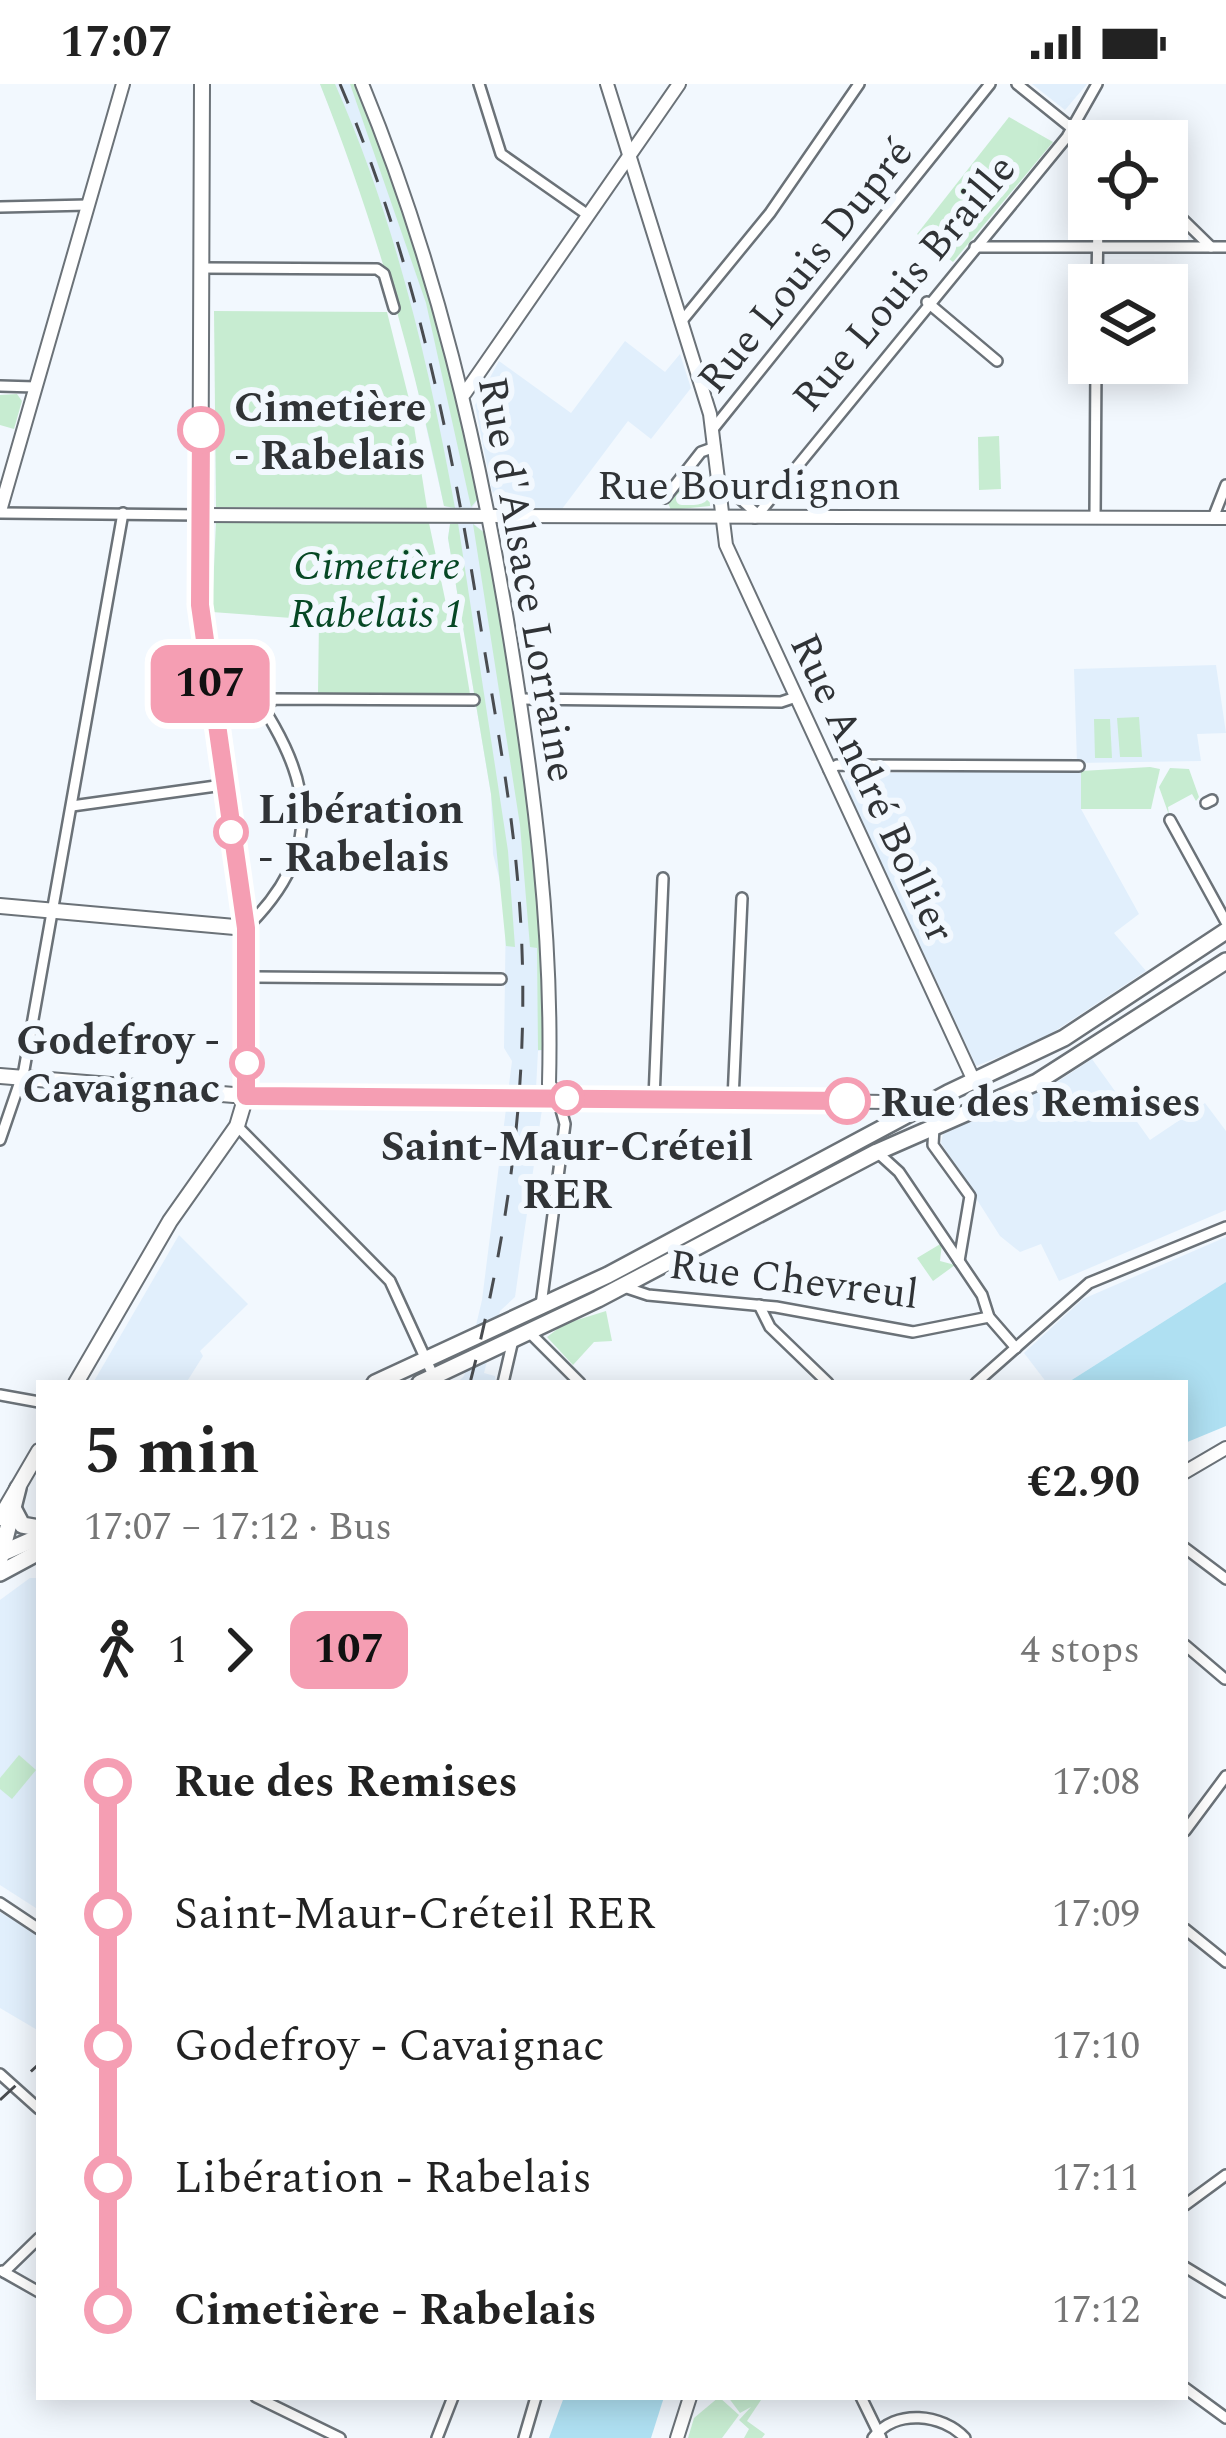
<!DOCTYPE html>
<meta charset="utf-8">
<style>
:root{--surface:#fff;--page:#f6f6f6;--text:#222;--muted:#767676}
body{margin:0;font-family:Spectral,serif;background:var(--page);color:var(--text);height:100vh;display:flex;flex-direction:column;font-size:45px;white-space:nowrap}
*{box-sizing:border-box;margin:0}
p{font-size:39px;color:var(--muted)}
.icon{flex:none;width:66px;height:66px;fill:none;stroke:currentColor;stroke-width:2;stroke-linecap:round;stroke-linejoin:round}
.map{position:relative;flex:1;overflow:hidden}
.sheet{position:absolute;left:36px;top:1296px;width:1152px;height:1020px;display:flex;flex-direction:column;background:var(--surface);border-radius:0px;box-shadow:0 6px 30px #0003}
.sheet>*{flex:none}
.badge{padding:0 24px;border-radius:18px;font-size:42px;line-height:78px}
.controls{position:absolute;left:1068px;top:36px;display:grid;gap:24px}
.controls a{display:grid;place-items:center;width:120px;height:120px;border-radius:0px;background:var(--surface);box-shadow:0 6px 30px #0003;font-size:60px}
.map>.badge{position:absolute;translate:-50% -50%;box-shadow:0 0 0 6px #fff}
.legs{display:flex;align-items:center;gap:18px;height:132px;padding:0 48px;font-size:39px}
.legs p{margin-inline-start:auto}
.summary{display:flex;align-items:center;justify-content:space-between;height:204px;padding:0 48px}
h1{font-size:66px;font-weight:700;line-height:90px}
ul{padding:0 48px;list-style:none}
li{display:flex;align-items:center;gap:42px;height:132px;font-size:45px}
li i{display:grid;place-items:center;width:18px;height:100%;margin:0 15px;background:currentColor}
li i::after{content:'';width:30px;height:30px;margin:-15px;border:9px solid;border-radius:50%;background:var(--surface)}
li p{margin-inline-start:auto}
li:first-child i{background:linear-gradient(#0000 50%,currentColor 0)}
li:last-child i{background:linear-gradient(currentColor 50%,#0000 0)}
.status{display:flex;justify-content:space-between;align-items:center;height:84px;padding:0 60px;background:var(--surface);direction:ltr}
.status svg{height:33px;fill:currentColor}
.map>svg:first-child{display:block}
</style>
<div class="status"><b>17:07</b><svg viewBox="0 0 49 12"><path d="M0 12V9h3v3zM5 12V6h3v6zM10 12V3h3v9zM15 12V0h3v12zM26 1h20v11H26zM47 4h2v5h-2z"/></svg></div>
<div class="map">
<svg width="1226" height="2354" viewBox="0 0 1226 2354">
<rect width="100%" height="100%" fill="#f2f8fe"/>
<g fill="#e1effc">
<polygon points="320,0 356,0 379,53 481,411 472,424 473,439 486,450 533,728 543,966 538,967 535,1024 542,1025 515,1213 500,1227 484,1289 495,1292 496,1299 457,1299 464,1292 482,1216 512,977 504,964 506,821 493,770 491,710 448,454 450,440 457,438 455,425 444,422 399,223 369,122"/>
<polygon points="1032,0 1087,0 1065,26"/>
<polygon points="1167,127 1187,142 1174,159 1128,158 1127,135 1167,135"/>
<polygon points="625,257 665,288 680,270 691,304 651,355 628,337 562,425 502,425 492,407 475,321 499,277 571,329"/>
<polygon points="1216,581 1226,649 1197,650 1201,677 1077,679 1074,585"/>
<polygon points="1081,687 1081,725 1139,830 1114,849 1146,887 1040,957 976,982 844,698 851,689"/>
<polygon points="1092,975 1150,1056 1205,1019 1226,1047 1226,1126 1059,1197 1041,1160 1020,1168 1000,1152 941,1059 943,1050 1060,996"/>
<polygon points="179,1151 248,1220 200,1267 203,1272 186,1299 93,1299"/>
<polygon points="1226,1153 1226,1198 1067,1299 1047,1299 1024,1269 1083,1215"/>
<polygon points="30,1494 39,1494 39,1826 0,1801 0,1516"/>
<polygon points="0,1828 39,1852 39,1947 0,1924"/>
</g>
<g fill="#c7ecd1">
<path d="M320 0H335C395 135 429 280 455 424L444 422C414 276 375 139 320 0Z"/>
<path d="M350 0H356C413 132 447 271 481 411L471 423 426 219Z"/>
<polygon points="1009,33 1053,58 953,178 917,150"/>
<polygon points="214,227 387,228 411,323 427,424 216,423"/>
<polygon points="17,310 22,317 14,345 0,341 0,311"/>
<polygon points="999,352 1001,405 979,406 978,353"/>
<polygon points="696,382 708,391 710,422 671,426 668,419"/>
<polygon points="216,438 429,439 449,534 458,538 470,610 318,609 319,536 212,528"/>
<polygon points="458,439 508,767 515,863 506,862 491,710 448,454 450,440"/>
<path d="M473 440 486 450C515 622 548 791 543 966H538L537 864 530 863 520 741Z"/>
<polygon points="1139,633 1142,673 1120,673 1117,634"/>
<polygon points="1094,635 1110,635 1112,674 1095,674"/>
<polygon points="1150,683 1160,685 1151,725 1081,725 1081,687"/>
<polygon points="1170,684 1189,685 1199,713 1196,717 1192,710 1168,723 1169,731 1159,703"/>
<polygon points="942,1159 940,1177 955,1181 933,1197 917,1174"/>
<polygon points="606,1227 612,1257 594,1258 573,1281 547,1253 564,1240"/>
<polygon points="19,1671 36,1686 12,1715 0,1705 0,1694"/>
<polygon points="719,2313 739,2331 722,2354 688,2354 694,2334"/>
<polygon points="728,2313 763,2313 747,2337 765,2350 762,2354 744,2354 749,2345 739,2336 751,2323 740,2329"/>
</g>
<g fill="#afe0f2">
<polygon points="1226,1198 1226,1342 1185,1359 1185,1299 1067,1299"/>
<polygon points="564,2313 664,2313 651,2354 549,2354"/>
</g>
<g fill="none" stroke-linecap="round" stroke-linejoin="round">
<polyline stroke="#cbd1d6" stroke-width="12" stroke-dasharray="12 6" stroke-linecap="butt" points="508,1013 536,1014"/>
<g stroke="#6b7278" stroke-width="14">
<g id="minor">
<polyline points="479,0 501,70 588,131"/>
<polyline points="1017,0 1089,58"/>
<polyline points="1167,120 1211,163"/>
<polyline points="0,123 88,121"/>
<polyline points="975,163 1226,163"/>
<polyline points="201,184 377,185 384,190 394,224"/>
<polyline points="1097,201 1098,135"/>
<polyline points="927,218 997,277"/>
<polyline points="681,238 770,129 859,0"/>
<polyline points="0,302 35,303"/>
<polyline points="713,345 990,0"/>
<polyline points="718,395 755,428"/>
<polyline points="665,414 701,368 715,363"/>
<polyline points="0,429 201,431"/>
<polyline points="1095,433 1096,279"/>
<polyline points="755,434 1067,53 1097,0"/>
<polyline points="1213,434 1226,401"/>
<path d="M205 566H220L230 575C296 667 345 747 246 844"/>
<polyline points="520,615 781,618 796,613"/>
<polyline points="264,622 275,615 474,616"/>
<polyline points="829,686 837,681 1079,682"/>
<polyline points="1206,719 1212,716"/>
<polyline points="72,722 223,701"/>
<polyline points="1170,736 1226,838"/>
<polyline points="248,893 501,895"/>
<polyline points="654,1015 663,794"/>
<polyline points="733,1016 742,814"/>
<polyline points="237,1042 390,1197 434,1293"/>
<polyline points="934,1043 933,1061 970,1112 959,1177"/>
<polyline points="0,1056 24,986 123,429"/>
<polyline points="877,1068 899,1088 982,1211 989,1233 1016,1264"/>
<polyline points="621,1202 648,1211 776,1223 913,1248 989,1233"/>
<polyline points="541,1221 565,1040 558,1015"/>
<polyline points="759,1221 770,1243 828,1299"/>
<polyline points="529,1248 580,1299"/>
<polyline points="503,1299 513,1256"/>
<polyline points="976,1299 1089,1199 1226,1143"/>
<polyline points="0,1311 39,1318"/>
<polyline points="1185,1464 1226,1495"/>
<polyline points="1185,1561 1225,1595"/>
<polyline points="1185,1747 1226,1692"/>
<polyline points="0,1819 39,1845"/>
<polyline points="1185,1845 1226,1878"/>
<polyline points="0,1990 39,2025"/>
<polyline points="1185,2121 1226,2091"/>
<polyline points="1185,2183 1226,2208"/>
<polyline points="2,2187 39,2208"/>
<polyline points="4,2188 39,2154"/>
<polyline points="1185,2304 1226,2334"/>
<polyline points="256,2313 340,2354"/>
<polyline points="861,2313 881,2354"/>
<polyline points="437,2354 453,2313"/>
<polyline points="524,2354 536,2313"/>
<path d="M873 2354C895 2324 943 2330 965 2354"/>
</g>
</g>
<g stroke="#6b7278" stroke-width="16">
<g id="tertiary">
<path d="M362 0C436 179 479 364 510 554 534 703 553 849 549 1000L558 1014"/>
<polyline points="607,0 710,330 726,461 974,997"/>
<polyline points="465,309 679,0"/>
<polyline points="0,427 123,0"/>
<polyline points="201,431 1226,434"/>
<polyline points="246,1012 508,1013"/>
<polyline points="536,1014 889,1018 915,1026"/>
<polyline points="1185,1388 1226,1364"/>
<polyline points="677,2354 690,2313"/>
</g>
</g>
<g stroke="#6b7278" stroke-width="18">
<g id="secondary">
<polyline points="0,822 246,844"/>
<polyline points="0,992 246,1012"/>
<polyline points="76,1299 170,1137 237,1042 246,1012 246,844 200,521 202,0"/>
<polyline points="0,1434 39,1367"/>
</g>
</g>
<g stroke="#6b7278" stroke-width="20">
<g id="primary">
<polyline points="375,1299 608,1191 948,1009 1064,954 1226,847"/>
<polyline points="420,1299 598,1215 877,1068 1037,998 1226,877"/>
<polyline points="13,1424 22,1441 39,1444"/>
<polyline points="0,1470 39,1453"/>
<polyline points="0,1475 18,1404"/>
<polyline points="0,1489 39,1468"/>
</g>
</g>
<use href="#minor" stroke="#fff" stroke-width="9"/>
<use href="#tertiary" stroke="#fff" stroke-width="12"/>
<use href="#secondary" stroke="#fff" stroke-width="14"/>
<use href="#primary" stroke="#fff" stroke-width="15"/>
<g stroke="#494c50" stroke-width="3" stroke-dasharray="21 21" stroke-linecap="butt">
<path d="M340 0C412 169 449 345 478 526 493 621 512 717 519 813 532 979 511 1139 470 1299"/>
<polyline points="0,2016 39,1980"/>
</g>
</g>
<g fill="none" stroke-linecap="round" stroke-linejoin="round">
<g stroke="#fff" stroke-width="27">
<polyline id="line-1" points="201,346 200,521 246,844 246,1012 847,1017"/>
</g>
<use href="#line-1" stroke="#f59eb3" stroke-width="18"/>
</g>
<g fill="#fff" stroke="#f59eb3" stroke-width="6">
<circle cx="201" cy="346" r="21"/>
<circle cx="231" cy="748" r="15"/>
<circle cx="247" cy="979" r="15"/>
<circle cx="567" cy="1014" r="15"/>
<circle cx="847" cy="1017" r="21"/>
</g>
<g text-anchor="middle" stroke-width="12" stroke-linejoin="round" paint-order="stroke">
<g font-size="42" fill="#303336" stroke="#f2f8fe">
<text transform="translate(804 181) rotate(-51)" y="15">Rue Louis Dupré</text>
<text transform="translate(903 198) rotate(-50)" y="15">Rue Louis Braille</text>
<text x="749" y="415">Rue Bourdignon</text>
<text transform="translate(529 495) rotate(80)" y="15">Rue d'Alsace Lorraine</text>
<text transform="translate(874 703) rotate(65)" y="15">Rue André Bollier</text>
<text transform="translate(794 1194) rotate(7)" y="15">Rue Chevreul</text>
</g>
<g font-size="42" font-weight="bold" fill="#303336" stroke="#f2f8fe" text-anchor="start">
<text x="234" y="337">Cimetière<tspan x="234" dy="48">- Rabelais</tspan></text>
<text x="258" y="739">Libération<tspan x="258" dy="48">- Rabelais</tspan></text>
<text x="220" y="970" text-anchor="end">Godefroy -<tspan x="220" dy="48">Cavaignac</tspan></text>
<text x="880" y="1032">Rue des Remises</text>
<text x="567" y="1076" text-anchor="middle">Saint-Maur-Créteil<tspan x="567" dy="48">RER</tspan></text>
</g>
<g font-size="42" font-style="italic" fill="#074825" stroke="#f2f8fe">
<text x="377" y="495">Cimetière<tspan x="377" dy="48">Rabelais 1</tspan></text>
</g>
</g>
</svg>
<div class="controls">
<a><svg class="icon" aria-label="locate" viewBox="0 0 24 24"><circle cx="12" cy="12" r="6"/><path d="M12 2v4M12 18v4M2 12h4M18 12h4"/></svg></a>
<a><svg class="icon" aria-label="layers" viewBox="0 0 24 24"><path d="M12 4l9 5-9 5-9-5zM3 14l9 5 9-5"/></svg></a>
</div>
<b class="badge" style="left:210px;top:600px;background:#f59eb3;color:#111">107</b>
<section class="sheet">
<div class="summary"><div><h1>5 min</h1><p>17:07 – 17:12 · Bus</p></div><b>€2.90</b></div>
<div class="legs"><svg class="icon" aria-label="walk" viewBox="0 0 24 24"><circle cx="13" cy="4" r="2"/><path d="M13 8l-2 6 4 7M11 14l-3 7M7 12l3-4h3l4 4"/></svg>1<svg class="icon" aria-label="forward" viewBox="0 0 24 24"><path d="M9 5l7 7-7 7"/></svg><b class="badge" style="background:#f59eb3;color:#111">107</b><p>4 stops</p></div>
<ul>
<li><i style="color:#f59eb3"></i><b>Rue des Remises</b><p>17:08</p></li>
<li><i style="color:#f59eb3"></i><span>Saint-Maur-Créteil RER</span><p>17:09</p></li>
<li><i style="color:#f59eb3"></i><span>Godefroy - Cavaignac</span><p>17:10</p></li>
<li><i style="color:#f59eb3"></i><span>Libération - Rabelais</span><p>17:11</p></li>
<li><i style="color:#f59eb3"></i><b>Cimetière - Rabelais</b><p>17:12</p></li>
</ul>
</section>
</div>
